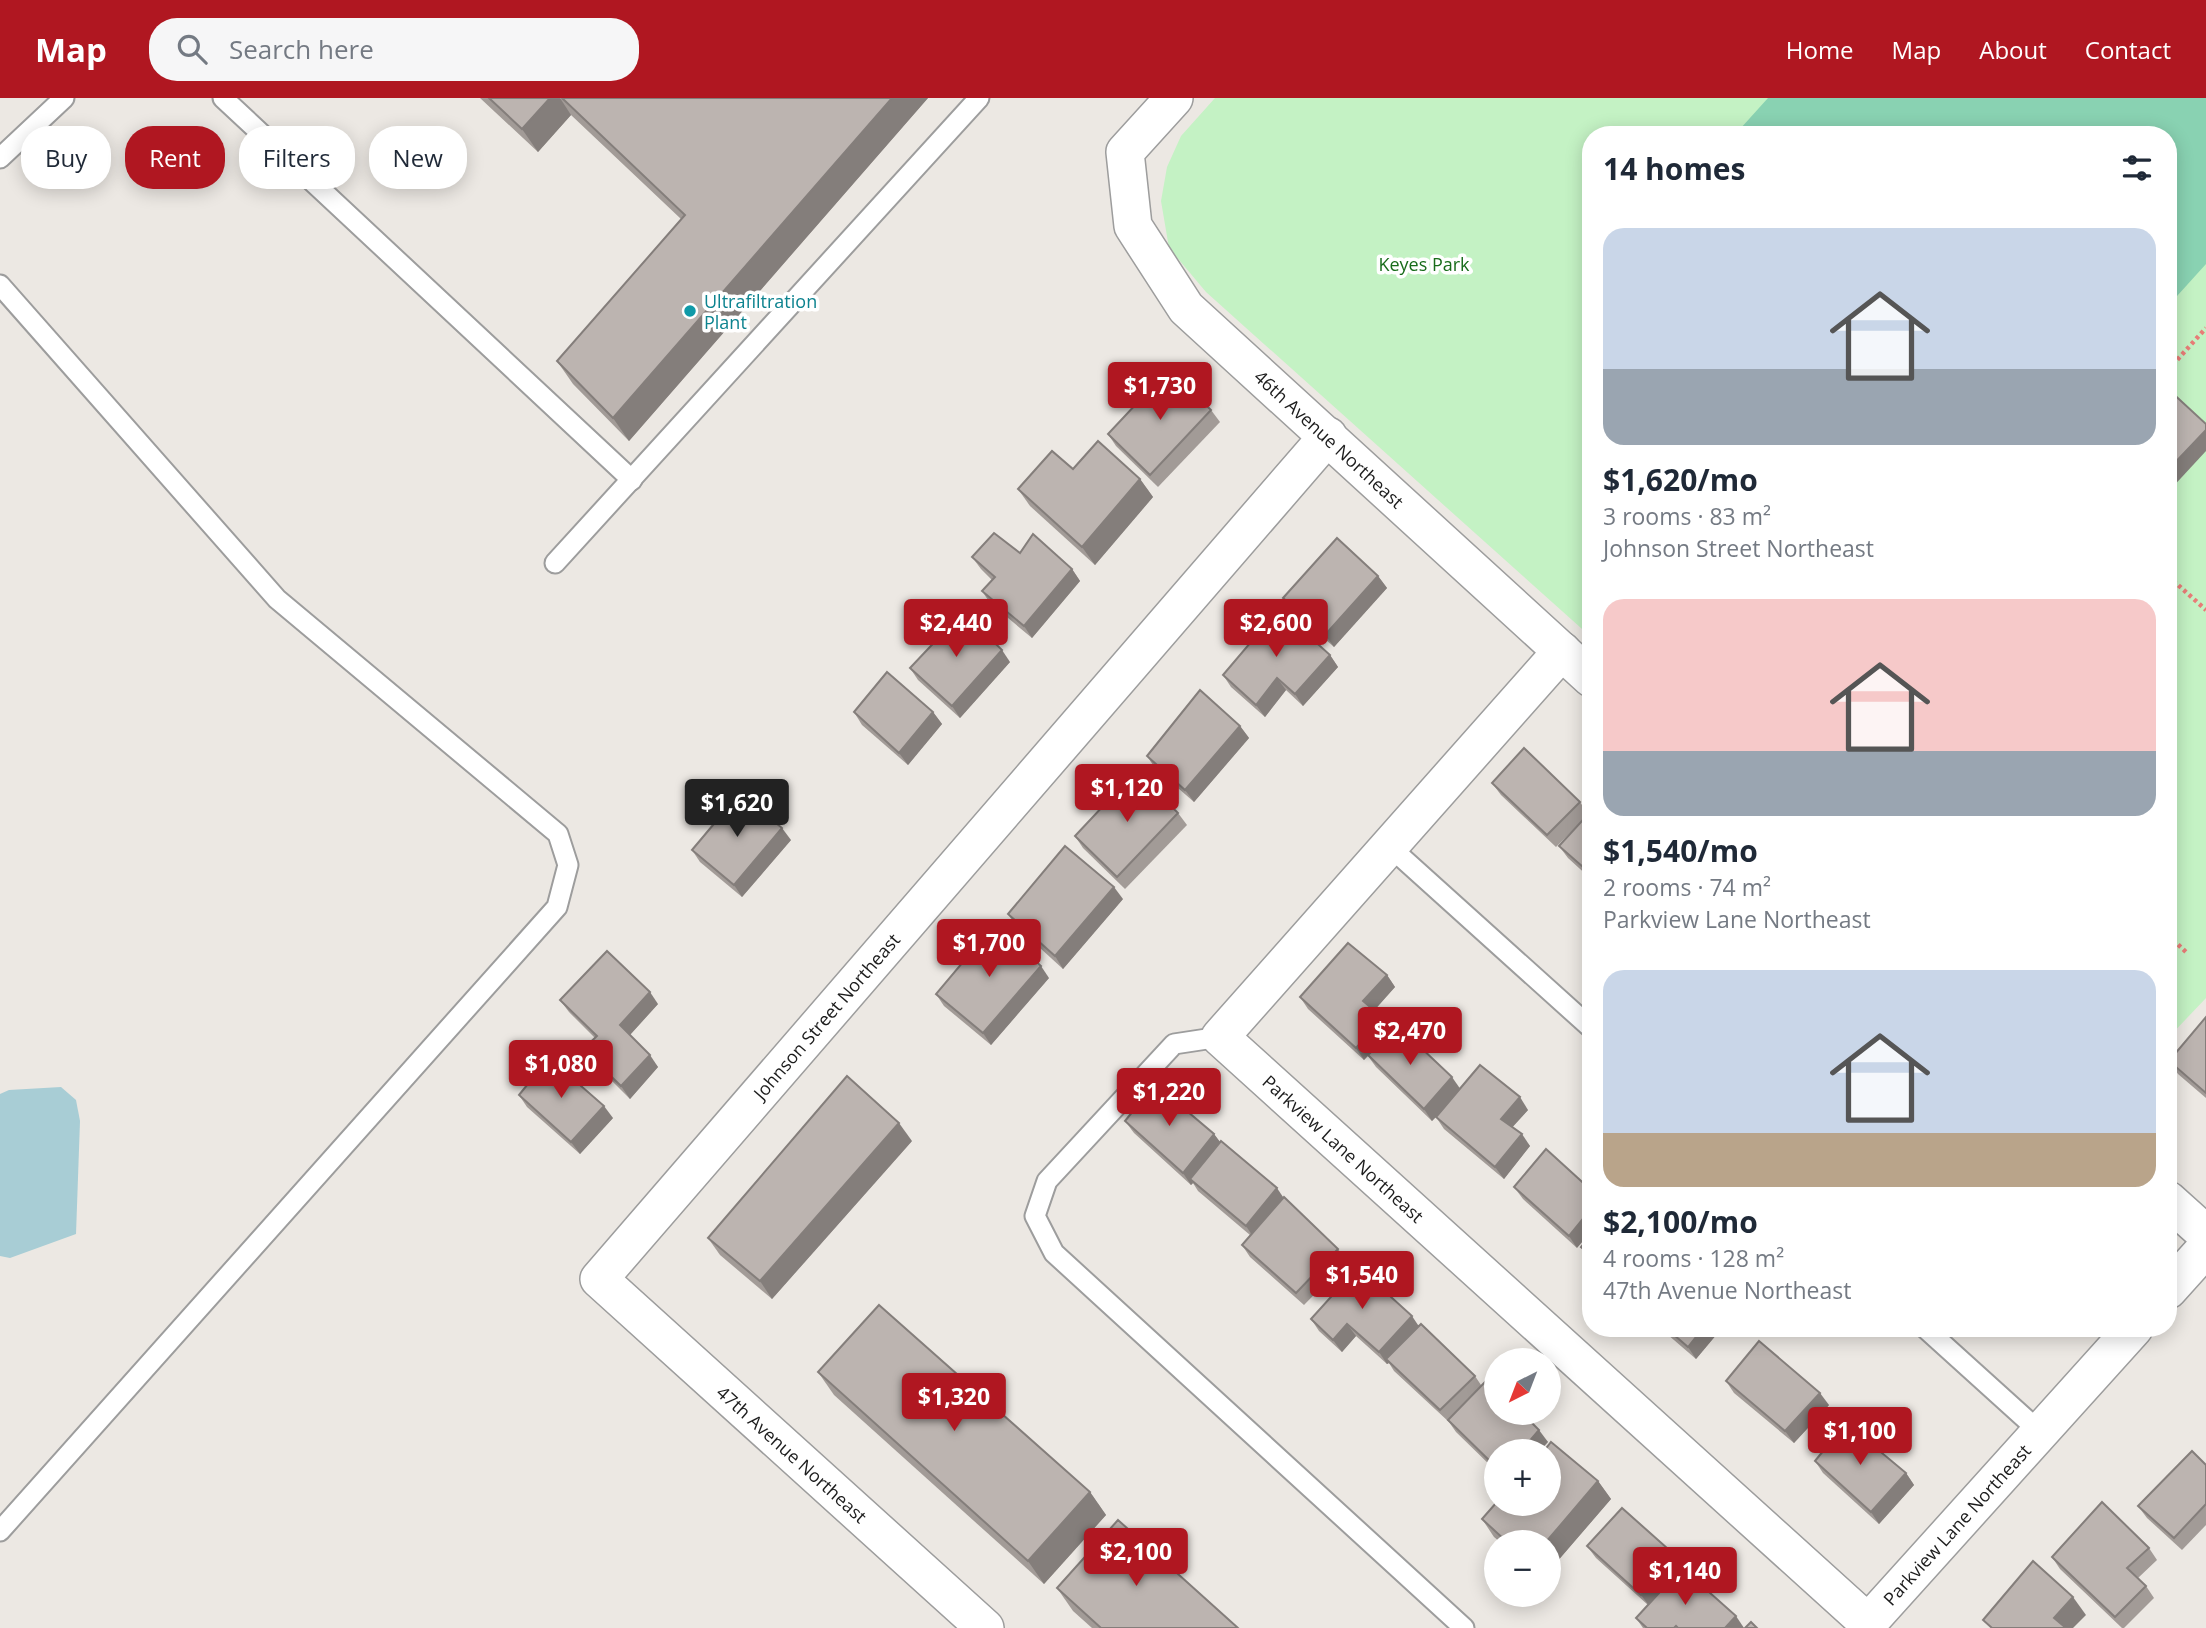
<!DOCTYPE html>
<meta charset="utf-8">
<style>
body{margin:0;font-family:"Open Sans",sans-serif;background:#f6f6f7;color:#1f2937;height:100vh;display:flex;flex-direction:column;font-size:26px;white-space:nowrap}
*{box-sizing:border-box;margin:0}
p{font-size:23px;color:#747a83}
.icon{flex:none;width:38px;height:38px;fill:none;stroke:currentColor;stroke-width:2;stroke-linecap:round;stroke-linejoin:round}
.map{position:relative;flex:1;overflow:hidden}
.drawer{position:absolute;left:1582px;top:28px;width:595px;height:1211px;display:flex;flex-direction:column;background:#fff;border-radius:28px;box-shadow:0 4px 18px #0003}
.drawer>*{flex:none}
.top-card{position:absolute;left:21px;top:28px;width:665px;height:63px;display:flex;gap:14px}
.needle{width:46px;rotate:222deg}
.buttons{position:absolute;left:1484px;top:1250px;display:grid;gap:14px}
.buttons a{display:grid;place-items:center;width:77px;height:77px;border-radius:50%;background:#fff;box-shadow:0 4px 18px #0003;font-size:35px}
.price{position:absolute;translate:-50% -60px;padding:0 16px;border-radius:7px;background:#b01721;color:#fff;font-size:23px;line-height:46px;filter:drop-shadow(0 2px 4px #0008)}
.price::after{content:'';position:absolute;left:50%;top:42px;width:21px;height:16px;margin-left:-10px;background:inherit;clip-path:polygon(0 0,100% 0,50% 100%)}
.price.selected{background:#222;color:#fff}
ul{padding:0;list-style:none}
li{display:grid;align-content:center;gap:14px;height:371px;padding:0 21px}
li span{display:grid;place-items:center;height:217px;border-radius:21px;color:#555}
li>.icon{margin-inline-start:auto}
span .icon{width:126px;height:126px;fill:#fffc;stroke-width:1}
li b{font-size:30px}
h2{display:flex;justify-content:space-between;align-items:center;height:84px;padding:0 21px;font-size:30px}
.tag{padding:0 24px;border-radius:28px;background:#fff;box-shadow:0 4px 18px #0003;font-size:24px;line-height:63px}
.tag.selected{background:#b01721;color:#fff}
header{display:flex;align-items:center;gap:42px;box-sizing:border-box;height:98px;padding:0 35px;background:#b01721;color:#fff}
header strong{font-size:33px}
nav{display:flex;gap:38px;margin-inline-start:auto;font-size:24px}
.search{width:490px;height:63px;background:#f6f6f7;display:flex;align-items:center;gap:18px;box-sizing:border-box;padding:0 24px;border-radius:28px;color:#747a83;font-size:26px}
.map>svg:first-child{display:block}
</style>
<header>
<strong>Map</strong>
<div class="search"><svg class="icon" aria-label="search" viewBox="0 0 24 24"><circle cx="10" cy="10" r="6"/><path d="M15 15l6 6"/></svg>Search here</div>
<nav><a>Home</a><a>Map</a><a>About</a><a>Contact</a></nav>
</header>
<div class="map">
<svg width="2206" height="1530" viewBox="0 0 2206 1530">
<rect width="100%" height="100%" fill="#ece8e3"/>
<polygon fill="#c4f2c4" points="1215,0 2206,0 2206,900 2168,940 2168,37 1591,37 1591,539 1206,194 1169,150 1161,103 1167,69 1181,38"/>
<polygon fill="#89d2b2" points="1768,0 2206,0 2206,166 2168,208 2168,37 1747,37 1740,31"/>
<polygon fill="#a8cdd5" points="61,989 76,1002 80,1023 76,1136 10,1160 0,1158 0,996 9,992"/>
<g fill="none" stroke-linecap="round" stroke-linejoin="round">
<g stroke="#9d9d9d" stroke-width="23">
<g id="service">
<polyline points="223,0 632,382"/>
<polyline points="0,60 64,0"/>
<polyline points="0,187 277,501 558,736 568,767 557,809 0,1433"/>
<polyline points="555,465 979,0"/>
<polyline points="1389,748 1591,930"/>
<polyline points="1220,939 1174,946 1047,1083 1035,1118 1054,1155 1464,1530"/>
<polyline points="1925,1230 2040,1334"/>
</g>
</g>
<g stroke="#9d9d9d" stroke-width="40">
<g id="minor">
<path id="s1" d="M1174,0L1125,54L1133,128L1186,210L1591,580"/>
<path id="s2" d="M1562,553L1220,939L1868,1525L2134,1230"/>
<polyline points="2168,1102 2206,1136"/>
<polyline points="2168,1192 2206,1150"/>
<path id="s3" d="M985,1530L599,1181L1328,338"/>
</g>
</g>
<g stroke="#e87c77" stroke-width="4.5" stroke-dasharray="3.5 3.5" stroke-linecap="butt">
<polyline points="2168,272 2206,230"/>
<polyline points="2168,478 2206,512"/>
<polyline points="2168,837 2186,854"/>
</g>
<use href="#service" stroke="#fff" stroke-width="19"/>
<use href="#minor" stroke="#fff" stroke-width="37"/>
</g>
<g fill="#a29b97">
<polygon points="480,0 928,0 629,343 573,286 557,263 681,121 571,17 538,54"/>
<polygon points="1211,312 1220,324 1158,389 1116,348 1108,336"/>
<polygon points="1073,371 1140,381 1153,399 1095,467 1030,408 1018,391"/>
<polygon points="1020,455 1072,471 1080,483 1032,540 990,505 982,493 992,482 981,471 972,459"/>
<polygon points="1378,478 1387,490 1334,549 1292,512 1283,500"/>
<polygon points="1330,557 1338,569 1303,608 1286,592 1265,619 1231,589 1223,577"/>
<polygon points="1010,564 960,620 918,582 910,570"/>
<polygon points="854,614 933,614 942,626 908,667 862,627"/>
<polygon points="1240,628 1249,640 1194,704 1155,670 1147,658"/>
<polygon points="1492,685 1580,704 1588,716 1591,713 1591,781 1568,760 1559,748 1584,721 1556,749 1501,697"/>
<polygon points="1178,715 1187,727 1125,791 1083,750 1075,738"/>
<polygon points="791,742 742,799 700,764 692,752"/>
<polygon points="1123,801 1063,871 1016,828 1008,816"/>
<polygon points="1387,877 1395,889 1374,912 1383,920 1391,932 1372,953 1460,990 1528,1012 1512,1029 1530,1048 1504,1081 1444,1031 1436,1019 1432,1023 1376,969 1368,958 1364,962 1308,911 1300,899"/>
<polygon points="1049,880 991,947 944,908 936,896"/>
<polygon points="560,902 658,906 630,937 658,969 630,1001 592,963 583,951 595,940 569,914"/>
<polygon points="2206,919 2206,1000 2178,976 2169,963"/>
<polygon points="519,997 613,1020 580,1056 527,1009"/>
<polygon points="1125,1023 1214,1036 1220,1044 1284,1100 1338,1151 1347,1163 1304,1207 1250,1159 1242,1147 1250,1137 1198,1093 1193,1085 1191,1087 1134,1035"/>
<polygon points="912,1043 772,1201 720,1157 708,1140"/>
<polygon points="1546,1051 1577,1150 1523,1101 1514,1089"/>
<polygon points="1591,1137 1591,1163 1581,1149"/>
<polygon points="1311,1221 1419,1227 1475,1278 1481,1287 1548,1344 1496,1353 1496,1373 1456,1334 1449,1324 1394,1273 1389,1265 1387,1266 1356,1238 1342,1254 1319,1233"/>
<polygon points="1660,1230 1722,1230 1696,1261"/>
<polygon points="818,1274 1090,1394 1106,1417 1044,1486 834,1297"/>
<polygon points="1726,1283 1829,1307 1794,1345 1734,1295"/>
<polygon points="1815,1363 1906,1375 1914,1387 1879,1426 1823,1375"/>
<polygon points="2206,1367 2206,1427 2182,1452 2147,1420 2138,1408"/>
<polygon points="1598,1383 1611,1401 1549,1473 1549,1444 1500,1444 1494,1439 1482,1421"/>
<polygon points="1587,1448 1684,1471 1683,1471 1744,1530 1643,1530 1636,1520 1648,1507 1596,1460"/>
<polygon points="2149,1450 2157,1462 2138,1480 2146,1488 2154,1500 2124,1530 2122,1530 2060,1471 2052,1459"/>
<polygon points="1057,1490 1238,1530 1092,1530 1073,1513"/>
</g>
<g fill="#847e7b">
<polygon points="550,0 560,0 571,17 538,54 522,31"/>
<polygon points="892,0 928,0 629,343 613,320"/>
<polygon points="2206,332 2206,353 2169,393 2168,372"/>
<polygon points="1140,381 1153,399 1095,467 1082,449"/>
<polygon points="1072,471 1080,483 1032,540 1024,528"/>
<polygon points="1378,478 1387,490 1334,549 1325,537"/>
<polygon points="1002,552 1010,564 960,620 952,608"/>
<polygon points="1330,557 1338,569 1303,608 1295,596"/>
<polygon points="1277,580 1286,592 1265,619 1256,607"/>
<polygon points="933,614 942,626 908,667 899,655"/>
<polygon points="1240,628 1249,640 1194,704 1185,692"/>
<polygon points="782,730 791,742 742,799 734,787"/>
<polygon points="1114,789 1123,801 1063,871 1055,858"/>
<polygon points="1041,868 1049,880 991,947 983,935"/>
<polygon points="1387,877 1395,889 1372,915 1363,903"/>
<polygon points="650,894 658,906 628,939 620,927"/>
<polygon points="1383,920 1391,932 1364,962 1356,950"/>
<polygon points="650,957 658,969 630,1001 621,988"/>
<polygon points="1452,979 1461,992 1432,1023 1424,1011"/>
<polygon points="1520,999 1528,1012 1509,1033 1501,1021"/>
<polygon points="604,1008 613,1020 580,1056 571,1044"/>
<polygon points="899,1025 912,1043 772,1201 760,1183"/>
<polygon points="1214,1036 1223,1048 1190,1081 1193,1085 1191,1087 1183,1075"/>
<polygon points="1522,1036 1530,1048 1504,1081 1495,1069"/>
<polygon points="1277,1090 1285,1102 1254,1140 1246,1128"/>
<polygon points="1591,1111 1591,1134 1577,1150 1569,1138"/>
<polygon points="1412,1218 1420,1230 1386,1261 1389,1265 1387,1266 1379,1254"/>
<polygon points="1347,1226 1356,1238 1342,1254 1333,1242"/>
<polygon points="1703,1230 1722,1230 1696,1261 1688,1249"/>
<polygon points="1820,1295 1829,1307 1794,1345 1785,1333"/>
<polygon points="1539,1332 1548,1344 1540,1353 1521,1353"/>
<polygon points="1906,1375 1914,1387 1879,1426 1871,1414"/>
<polygon points="1598,1383 1611,1401 1549,1473 1549,1444 1546,1444"/>
<polygon points="1090,1394 1106,1417 1044,1486 1028,1463"/>
<polygon points="1676,1458 1684,1471 1650,1509 1641,1497"/>
<polygon points="2073,1499 2086,1517 2073,1530 2062,1530 2054,1520"/>
<polygon points="1736,1518 1744,1530 1725,1530"/>
</g>
<g fill="#bcb4b0" stroke="#847e7b" stroke-width="2">
<polygon points="489,0 550,0 522,31"/>
<polygon points="562,0 892,0 613,320 557,263 685,117"/>
<polygon points="1169,271 1211,312 1150,377 1108,336"/>
<polygon points="2168,291 2206,326 2206,332 2168,372"/>
<polygon points="1098,343 1140,381 1082,449 1018,391 1052,353 1073,371"/>
<polygon points="994,435 1020,455 1033,436 1072,471 1024,528 982,493 995,479 972,459"/>
<polygon points="1337,440 1378,478 1325,537 1283,500"/>
<polygon points="1279,511 1330,557 1295,596 1277,580 1256,607 1223,577"/>
<polygon points="963,514 1002,552 952,608 910,570"/>
<polygon points="887,574 933,614 899,655 854,614"/>
<polygon points="1200,592 1240,628 1185,692 1147,658"/>
<polygon points="1524,650 1580,704 1547,737 1492,685"/>
<polygon points="1136,673 1178,715 1117,779 1075,738"/>
<polygon points="740,695 782,730 734,787 692,752"/>
<polygon points="1591,713 1591,776 1559,748"/>
<polygon points="1065,748 1114,789 1055,858 1008,816"/>
<polygon points="995,826 1041,868 983,935 936,896"/>
<polygon points="1348,845 1387,877 1363,903 1383,920 1356,950 1300,899"/>
<polygon points="607,853 650,894 620,927 650,957 621,988 583,951 597,938 560,902"/>
<polygon points="2206,919 2206,995 2169,963"/>
<polygon points="1398,928 1452,979 1424,1011 1368,957"/>
<polygon points="549,960 604,1008 571,1044 519,997"/>
<polygon points="1480,967 1520,999 1501,1021 1522,1036 1495,1069 1436,1019"/>
<polygon points="847,978 899,1025 760,1183 708,1140"/>
<polygon points="1155,986 1214,1036 1183,1075 1125,1023"/>
<polygon points="1221,1043 1277,1090 1246,1128 1190,1081"/>
<polygon points="1546,1051 1591,1092 1591,1111 1569,1138 1514,1089"/>
<polygon points="1284,1099 1338,1151 1296,1195 1242,1147"/>
<polygon points="1591,1137 1591,1157 1581,1149"/>
<polygon points="1358,1169 1412,1218 1379,1254 1347,1226 1333,1242 1311,1221"/>
<polygon points="879,1207 1090,1394 1028,1463 818,1274"/>
<polygon points="1421,1226 1475,1278 1440,1312 1386,1261"/>
<polygon points="1666,1230 1703,1230 1688,1249"/>
<polygon points="1759,1243 1820,1295 1785,1333 1726,1283"/>
<polygon points="1487,1282 1496,1291 1496,1314 1521,1314 1539,1332 1521,1353 1496,1353 1496,1369 1448,1322"/>
<polygon points="1846,1325 1906,1375 1871,1414 1815,1363"/>
<polygon points="1551,1344 1598,1383 1546,1444 1507,1444 1482,1421 1496,1405 1549,1405 1549,1353 1544,1353"/>
<polygon points="2192,1353 2206,1367 2206,1406 2174,1440 2138,1408"/>
<polygon points="2102,1404 2149,1450 2127,1470 2146,1488 2115,1519 2052,1459"/>
<polygon points="1622,1410 1676,1458 1641,1497 1587,1448"/>
<polygon points="1118,1422 1238,1530 1101,1530 1057,1490"/>
<polygon points="2033,1463 2073,1499 2054,1520 2066,1530 1992,1530 1983,1522"/>
<polygon points="1682,1470 1736,1518 1725,1530 1678,1530 1676,1528 1674,1530 1647,1530 1636,1520"/>
<polygon points="1751,1524 1757,1530 1745,1530"/>
</g>
<circle fill="#0f9aa8" stroke="#fff" stroke-width="2.5" cx="690" cy="213" r="7"/>
<g text-anchor="middle" dominant-baseline="central" stroke-width="7" stroke-linejoin="round" paint-order="stroke">
<g font-size="18" fill="#186c1a" stroke="#fff">
<text x="1424" y="166">Keyes Park</text>
</g>
<g font-size="18" fill="#0d838f" stroke="#fff" text-anchor="start">
<text x="704" y="203">Ultrafiltration<tspan x="704" dy="21">Plant</tspan></text>
</g>
<g font-size="18" fill="#1c1c1c" stroke="#fff">
<text stroke="none"><textPath href="#s1" startOffset="439">46th Avenue Northeast</textPath></text>
<text stroke="none"><textPath href="#s3" startOffset="868">Johnson Street Northeast</textPath></text>
<text stroke="none"><textPath href="#s2" startOffset="682">Parkview Lane Northeast</textPath></text>
<text transform="translate(792 1356) rotate(42)">47th Avenue Northeast</text>
<text stroke="none"><textPath href="#s2" startOffset="1522">Parkview Lane Northeast</textPath></text>
</g>
</g>
</svg>
<div class="buttons">
<a><svg class="needle" viewBox="-14 -14 28 28"><path d="M0-13l5 13h-10z" fill="#e53935"/><path d="M0 13l5-13h-10z" fill="#747a83"/></svg></a>
<a>+</a>
<a>−</a>
</div>
<b class="price" style="left:1160px;top:324px">$1,730</b>
<b class="price" style="left:956px;top:561px">$2,440</b>
<b class="price" style="left:1276px;top:561px">$2,600</b>
<b class="price" style="left:1127px;top:726px">$1,120</b>
<b class="price selected" style="left:737px;top:741px">$1,620</b>
<b class="price" style="left:989px;top:881px">$1,700</b>
<b class="price" style="left:1410px;top:969px">$2,470</b>
<b class="price" style="left:561px;top:1002px">$1,080</b>
<b class="price" style="left:1169px;top:1030px">$1,220</b>
<b class="price" style="left:1362px;top:1213px">$1,540</b>
<b class="price" style="left:954px;top:1335px">$1,320</b>
<b class="price" style="left:1860px;top:1369px">$1,100</b>
<b class="price" style="left:1136px;top:1490px">$2,100</b>
<b class="price" style="left:1685px;top:1509px">$1,140</b>
<div class="top-card">
<a class="tag">Buy</a>
<a class="tag selected">Rent</a>
<a class="tag">Filters</a>
<a class="tag">New</a>
</div>
<section class="drawer">
<h2>14 homes<svg class="icon" aria-label="filters" viewBox="0 0 24 24"><path d="M4 7h16M4 17h16"/><circle cx="9" cy="7" r="2"/><circle cx="15" cy="17" r="2"/></svg></h2>
<ul>
<li><span style="background:linear-gradient(#c9d6e8 65%,#9aa5b1 0)"><svg class="icon" aria-label="home" viewBox="0 0 24 24"><path d="M3 11l9-7 9 7M6 9v11h12V9"/></svg></span><div><b>$1,620/mo</b><p>3 rooms · 83 m²</p><p>Johnson Street Northeast</p></div></li>
<li><span style="background:linear-gradient(#f6c9c9 70%,#9aa5b1 0)"><svg class="icon" aria-label="home" viewBox="0 0 24 24"><path d="M3 11l9-7 9 7M6 9v11h12V9"/></svg></span><div><b>$1,540/mo</b><p>2 rooms · 74 m²</p><p>Parkview Lane Northeast</p></div></li>
<li><span style="background:linear-gradient(#c9d6e8 75%,#b9a48a 0)"><svg class="icon" aria-label="home" viewBox="0 0 24 24"><path d="M3 11l9-7 9 7M6 9v11h12V9"/></svg></span><div><b>$2,100/mo</b><p>4 rooms · 128 m²</p><p>47th Avenue Northeast</p></div></li>
</ul>
</section>
</div>
